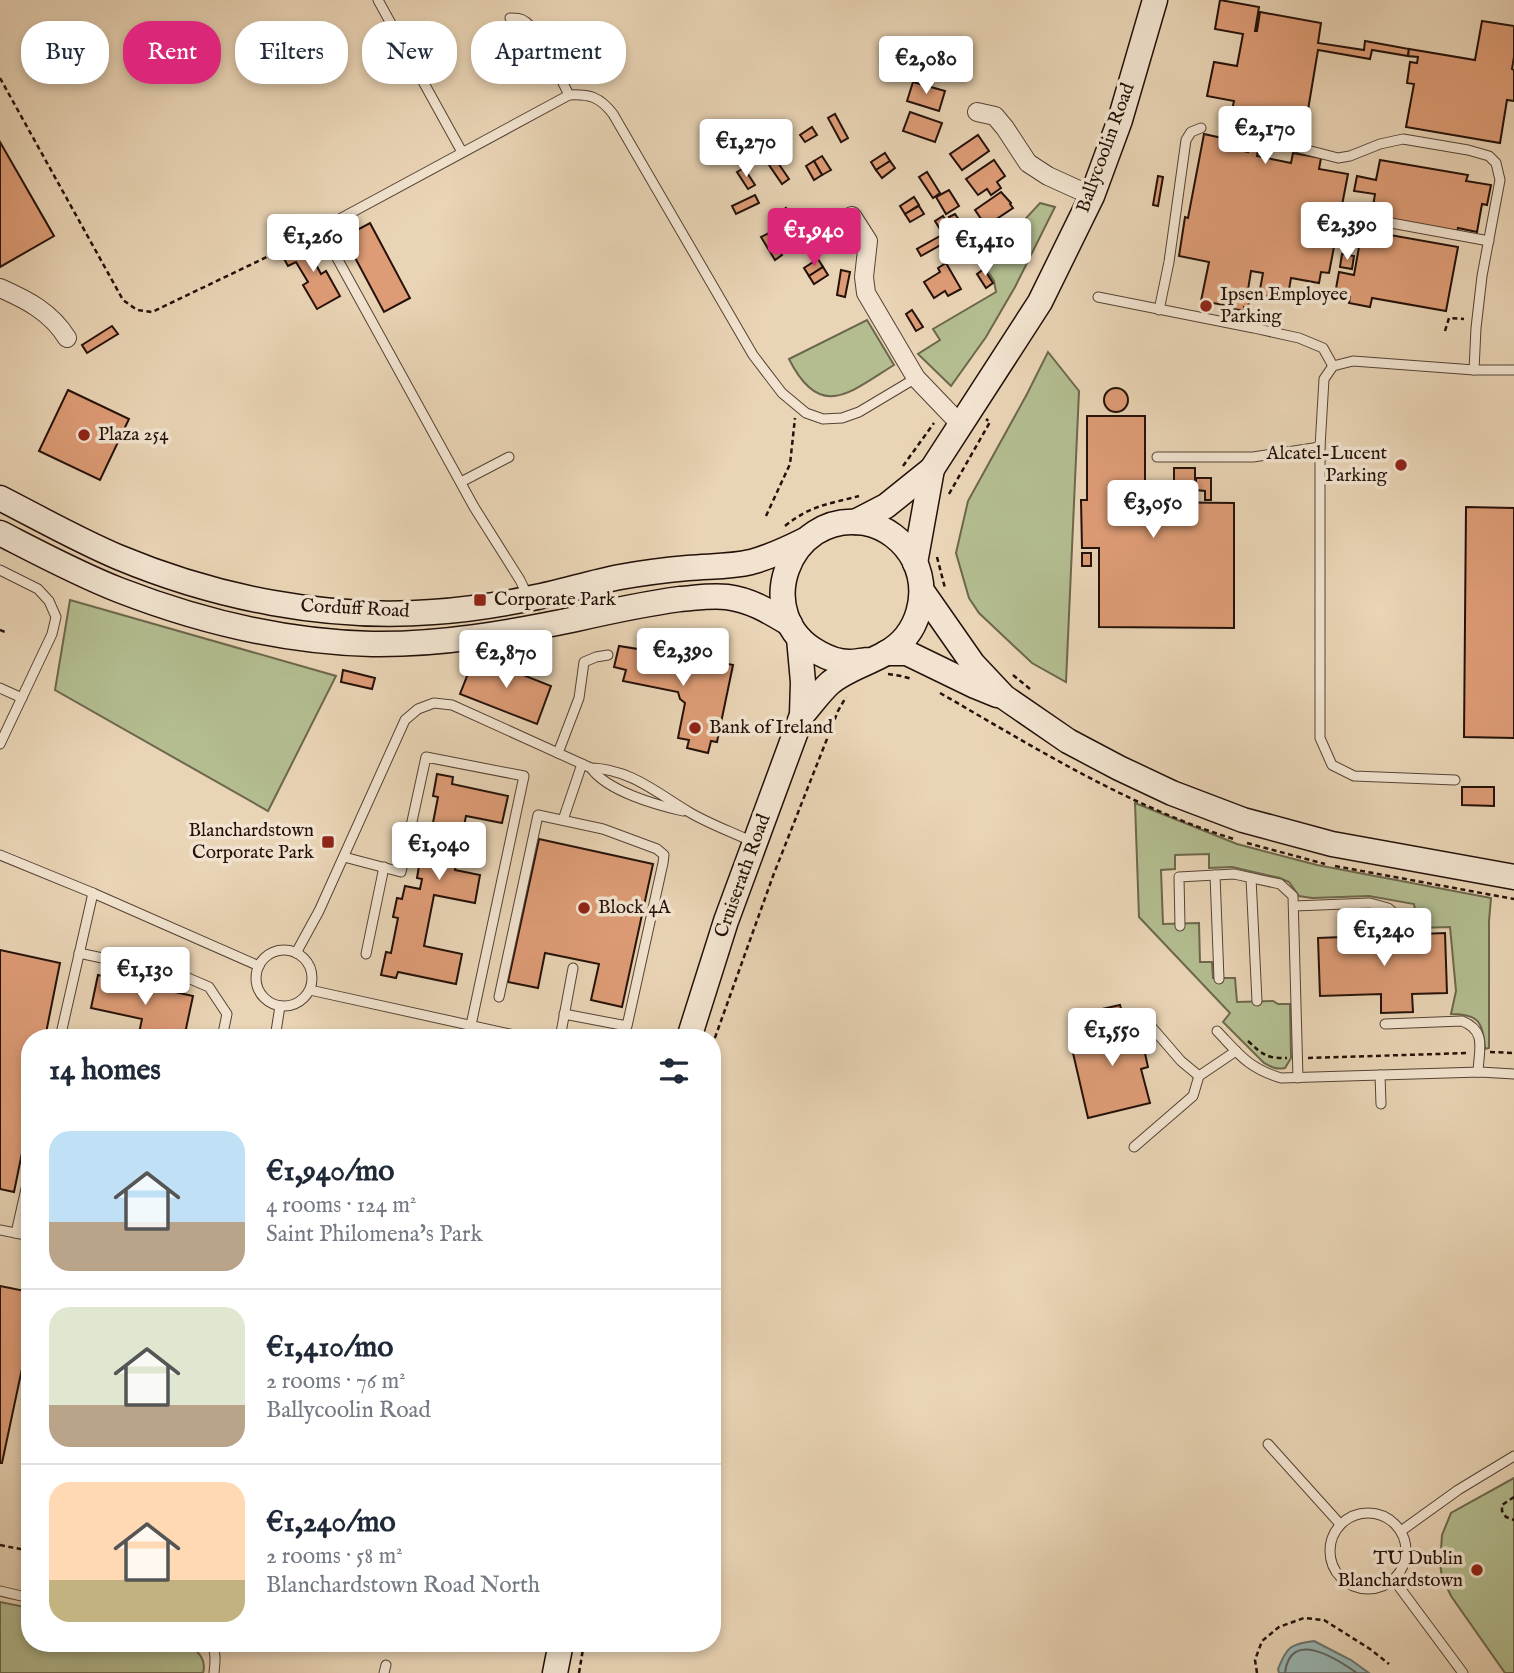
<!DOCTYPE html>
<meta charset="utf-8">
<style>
body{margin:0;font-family:"IM FELL English",serif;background:#f2f2f3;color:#1f2937;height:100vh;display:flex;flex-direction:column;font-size:26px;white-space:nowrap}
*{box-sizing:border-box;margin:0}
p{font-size:23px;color:#747a83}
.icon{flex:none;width:38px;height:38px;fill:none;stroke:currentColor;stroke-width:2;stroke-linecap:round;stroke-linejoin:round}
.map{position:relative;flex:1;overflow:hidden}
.side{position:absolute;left:21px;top:1029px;width:700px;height:623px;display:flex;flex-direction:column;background:#fff;border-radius:28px;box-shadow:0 4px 10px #0003}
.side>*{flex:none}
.top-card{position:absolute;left:21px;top:21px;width:700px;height:63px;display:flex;gap:14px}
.price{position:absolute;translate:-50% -60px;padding:0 16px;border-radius:7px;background:#fff;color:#222;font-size:23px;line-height:46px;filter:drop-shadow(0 2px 4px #0008)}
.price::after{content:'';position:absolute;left:50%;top:42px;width:21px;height:16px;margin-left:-10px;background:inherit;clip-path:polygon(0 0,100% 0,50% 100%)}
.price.active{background:#db2777;color:#fff}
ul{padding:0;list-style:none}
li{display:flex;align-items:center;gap:21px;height:175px;padding:0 28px}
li+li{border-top:2px solid #e0e1e3}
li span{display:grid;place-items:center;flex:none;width:196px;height:140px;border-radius:21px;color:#555}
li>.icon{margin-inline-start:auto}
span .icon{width:84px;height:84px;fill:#fffc;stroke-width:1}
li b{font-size:30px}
h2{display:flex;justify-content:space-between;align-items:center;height:84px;padding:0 28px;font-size:30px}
.pill{padding:0 24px;border-radius:28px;background:#fff;box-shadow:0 4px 10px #0003;font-size:24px;line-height:63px}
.pill.active{background:#db2777;color:#fff}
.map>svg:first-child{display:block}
</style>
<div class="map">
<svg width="1514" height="1673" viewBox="0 0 1514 1673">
<rect width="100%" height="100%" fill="#e9d4b5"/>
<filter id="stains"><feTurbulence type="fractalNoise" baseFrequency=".00286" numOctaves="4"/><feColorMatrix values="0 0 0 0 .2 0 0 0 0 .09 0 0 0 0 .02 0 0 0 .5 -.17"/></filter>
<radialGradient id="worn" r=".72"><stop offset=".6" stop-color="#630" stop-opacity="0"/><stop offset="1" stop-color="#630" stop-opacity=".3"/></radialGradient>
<g fill="#b3bd90" stroke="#6c674c" stroke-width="2">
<polygon points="1040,203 1055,207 1015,287 986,337 951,386 918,354 940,340 933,329 996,292 994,281 975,252 978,243 1017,228"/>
<path d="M867,320L894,365C849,393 820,421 789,359Z"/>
<polygon points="1048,352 1079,391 1066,682 1032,663 979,613 969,598 956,553 968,501 1027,394"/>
<polygon points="70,600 336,676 268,811 55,690"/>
<path d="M1135,803L1237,844L1317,865L1491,898L1489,921V1048L1485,1049C1483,1022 1479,1014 1451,1014L1456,991L1450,927L1418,928L1414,904L1369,896L1312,898L1299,896L1289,882L1280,878L1232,867L1209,868V854L1175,855V869L1161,870L1163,924L1199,923L1200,962H1212L1213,978H1235L1237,1002L1273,1001L1278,1004H1290L1291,1058L1285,1068C1276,1070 1271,1067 1264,1063L1223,1022L1230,1013L1139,917Z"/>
<polygon points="1514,1478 1514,1673 1505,1673 1451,1596 1442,1577 1440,1564 1442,1535 1451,1513"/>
<path d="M0,1602L30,1608V1643H188C198,1652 207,1659 203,1673H0Z"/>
</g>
<path fill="#99b7b5" stroke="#6a7570" stroke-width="2" d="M1314,1641L1351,1660L1369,1673H1279L1278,1669C1287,1646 1291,1644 1314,1641Z"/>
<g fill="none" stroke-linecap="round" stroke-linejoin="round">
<path stroke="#5e645f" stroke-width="2" d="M1285,1673C1290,1628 1337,1659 1357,1673"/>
</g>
<g fill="#de9c76" stroke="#241109" stroke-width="2">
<polygon points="1220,0 1259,7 1255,31 1257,31 1260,12 1321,23 1318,43 1364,50 1365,41 1409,49 1408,56 1372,50 1370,59 1318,50 1306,122 1298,121 1296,134 1262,128 1257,156 1291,163 1293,153 1321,158 1319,169 1348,174 1329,273 1321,272 1319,283 1291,278 1287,301 1259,295 1263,273 1251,271 1247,296 1250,296 1248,308 1244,307 1244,311 1229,308 1230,306 1201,301 1209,262 1179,256 1185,217 1188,218 1204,134 1222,138 1221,140 1240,144 1239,150 1248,152 1251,132 1228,128 1234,101 1207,96 1214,62 1237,66 1243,34 1215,29"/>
<polygon points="1482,21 1514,26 1514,57 1512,69 1514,70 1514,101 1507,100 1500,143 1406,127 1414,84 1407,83 1410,62 1417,63 1418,57 1408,56 1409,49 1475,60"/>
<polygon points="913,82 945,91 939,111 907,101"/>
<polygon points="910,112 942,123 935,142 903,131"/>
<polygon points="835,114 848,138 841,142 828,118"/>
<polygon points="812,127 817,135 805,142 800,135"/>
<polygon points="978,135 989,151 962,170 950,154"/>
<polygon points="0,142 54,236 0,267"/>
<polygon points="885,153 890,161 876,170 871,162"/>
<polygon points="822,156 831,170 822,175 814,161"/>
<polygon points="774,157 789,179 782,184 767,162"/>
<polygon points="994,160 1005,176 997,182 1001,188 991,195 987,189 978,195 966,179"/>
<polygon points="1380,160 1468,175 1466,181 1491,185 1487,205 1482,204 1477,232 1458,228 1457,232 1371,218 1375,194 1354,191 1357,176 1376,180"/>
<polygon points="814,161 822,175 814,180 806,166"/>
<polygon points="890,161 895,168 882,178 876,170"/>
<polygon points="744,168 755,185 748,189 737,172"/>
<polygon points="927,172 940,193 933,198 919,177"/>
<polygon points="1158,176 1163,177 1158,206 1153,205"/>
<polygon points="949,190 959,206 946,214 936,197"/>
<polygon points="1001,192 1011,203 1010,204 1013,208 986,226 975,210"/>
<polygon points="755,195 759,203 736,214 732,206"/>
<polygon points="914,197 919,205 905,214 900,206"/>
<polygon points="919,206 924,214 910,222 905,214"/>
<polygon points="786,208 791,216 777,225 772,217"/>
<polygon points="955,214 967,231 961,235 949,217"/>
<polygon points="791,216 796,224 782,233 777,225"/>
<polygon points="943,216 956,238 948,242 935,221"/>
<polygon points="370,223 410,298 384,312 344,237"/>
<polygon points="1362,230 1458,247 1446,311 1372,298 1370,307 1349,303 1350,297 1335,294 1339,272 1354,275"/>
<polygon points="769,233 782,255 775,260 761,237"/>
<polygon points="940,236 944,243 921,256 917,249"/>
<polygon points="315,239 324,255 314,261 321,274 326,271 340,296 317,309 303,285 308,282 296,262 288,266 283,257"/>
<polygon points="1342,254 1354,256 1352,269 1340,267"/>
<polygon points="818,259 823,267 809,276 804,268"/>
<polygon points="946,263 961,289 948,296 945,291 934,298 924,282 940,272 938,268"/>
<polygon points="823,267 828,275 814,284 809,276"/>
<polygon points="984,269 993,283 986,288 977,274"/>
<polygon points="841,270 850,272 845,297 837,295"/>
<polygon points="912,310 923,327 916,331 906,314"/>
<polygon points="112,326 118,334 87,353 82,345"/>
<circle cx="1116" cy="400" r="12"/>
<polygon points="68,390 129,419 100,480 39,451"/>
<polygon points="1087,416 1145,416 1145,502 1234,503 1234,628 1099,627 1099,548 1082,548 1081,500 1087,500"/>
<rect x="1174" y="468" width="21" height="27"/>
<polygon points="1196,478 1211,478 1211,500 1205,500 1205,491 1196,490"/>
<polygon points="1466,507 1514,508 1514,738 1464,737"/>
<rect x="1082" y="553" width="9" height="13"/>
<polygon points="639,645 733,665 717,742 711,741 708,753 687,748 689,740 678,738 685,703 680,699 678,692 623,681 626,670 614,667 619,646 638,649"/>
<polygon points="475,656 551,686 537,724 460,694"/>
<polygon points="343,670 375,678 372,689 341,682"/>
<polygon points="437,774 453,777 452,784 508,796 502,823 466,816 455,870 480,875 475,903 434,895 424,946 462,954 456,984 398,972 396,978 381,975 386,952 391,953 398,918 393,917 397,898 402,899 405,886 420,889 422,879 417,878 420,860 425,861 427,852 422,851 425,832 431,833 438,797 433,796"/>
<polygon points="1462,787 1494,787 1494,806 1462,805"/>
<polygon points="539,839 653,864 622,1007 591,1000 599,964 545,953 538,988 508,982"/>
<polygon points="1373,913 1373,933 1363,934 1362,914"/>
<polygon points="1445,933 1447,993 1412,994 1413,1012 1381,1013 1381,994 1320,996 1318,938"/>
<polygon points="0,950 60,963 45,1038 30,1038 30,1114 14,1192 0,1189"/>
<polygon points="98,975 193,996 184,1038 138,1038 142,1019 91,1008"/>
<polygon points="1120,1005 1129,1039 1135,1038 1138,1051 1144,1049 1148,1067 1141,1069 1150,1103 1088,1118 1073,1053 1101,1046 1093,1011"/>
<polygon points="0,1286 30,1292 30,1331 2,1463 0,1463"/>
</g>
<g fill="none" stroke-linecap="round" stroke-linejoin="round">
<g stroke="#554234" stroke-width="11">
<g id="lane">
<polyline points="378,0 462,152"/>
<path d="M510,18C516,18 521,18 526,22C542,34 559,76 569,95"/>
<polyline points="1268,140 1338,158 1350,156 1380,144 1403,139 1468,150 1489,156 1496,163 1500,180 1482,276 1476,328 1474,370"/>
<polyline points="1364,218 1489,241"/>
<polyline points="321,229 474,507 520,580 528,597"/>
<path d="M284,249L569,95C590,94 600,97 613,114L753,355L782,393L806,413L823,419L842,418L859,412L916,378"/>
<polyline points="1098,297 1254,328 1299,338 1323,348 1333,366"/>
<polyline points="1159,310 1169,262 1186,140 1191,132 1201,128"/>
<polyline points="1157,457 1253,457 1320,447"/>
<polyline points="461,482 509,457"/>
<polyline points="0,570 38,589 49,601 56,617 52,634 0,744"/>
<polyline points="0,688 22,698"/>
<polyline points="558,753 579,698 584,662 596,657 608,655"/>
<path d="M591,768C607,791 656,805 683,811"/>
<polyline points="1455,780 1354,776 1332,765 1320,738 1320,447 1324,379 1333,366 1353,361 1474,370 1514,370"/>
<polyline points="563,820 582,764"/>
<polyline points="0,855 93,893 259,966"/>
<polyline points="344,857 401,872 426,757 524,776 471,1025"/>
<polyline points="1215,875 1219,979"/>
<polyline points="1251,878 1257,1001"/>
<polyline points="1294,906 1370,903 1388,908 1404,922"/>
<polyline points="1180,926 1179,877 1234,874 1280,884 1293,896 1298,1078"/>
<circle cx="284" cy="978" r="28"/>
<polyline points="79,953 181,975 209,987 227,1014 222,1038"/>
<path d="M296,953L319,911L405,720L418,709L434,703L452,705L591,768C630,769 657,793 689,812C709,824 732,832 753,842"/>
<polyline points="366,954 384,867"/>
<polyline points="310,990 528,1038"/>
<polyline points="499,997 538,815 603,829 657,849 664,855 663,863 627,1026 564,1014"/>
<polyline points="1149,1024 1181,1061 1199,1076"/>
<path d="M1385,1024L1462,1021C1487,1031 1479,1049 1478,1072"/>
<path d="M1217,1031C1240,1055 1248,1068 1281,1078L1480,1072L1514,1074"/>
<polyline points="60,1038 93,893"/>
<polyline points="275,1038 280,1006"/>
<polyline points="560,1038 573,968"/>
<polyline points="1380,1075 1381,1104"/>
<polyline points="1134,1147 1193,1096 1199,1076 1236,1051"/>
<polyline points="0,1230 30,1236"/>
<polyline points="16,1233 30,1171"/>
<polyline points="1268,1444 1340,1524"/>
<circle cx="1368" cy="1551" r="38"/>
<polyline points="1401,1531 1458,1490 1514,1456"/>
<polyline points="1394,1580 1463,1673"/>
<polyline points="0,1591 30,1598"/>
<path d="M210,1643C217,1651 215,1663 214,1673"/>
<polyline points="384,1673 386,1665"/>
</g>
</g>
<g stroke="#554234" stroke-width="20">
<g id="street">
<polyline points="977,112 995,116 1005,128 1028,163 1048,176 1092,196"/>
<polyline points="852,216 868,241 864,277 866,293 916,378 961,425"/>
<path d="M0,288C27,300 51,312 67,338"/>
</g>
</g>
<g stroke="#241109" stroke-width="27">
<g id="secondary">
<path d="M0,498C39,518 78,540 118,557C216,598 327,620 433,612C465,610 497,605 527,599C559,593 589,583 620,577C642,573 666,570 688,568C709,566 730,567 751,562C770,557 787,549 805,540"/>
<polyline points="855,522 886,506 932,469 1040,302 1092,196 1120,120 1155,0"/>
<path d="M0,533C39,553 78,574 119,590C199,621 286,642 372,644C440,645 509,633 576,619C611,611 644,604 680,599C695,598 711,595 727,597C751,600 770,612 790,624"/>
<polyline points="915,563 932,469"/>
<polyline points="922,591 973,664 1004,697 1068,741 1119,768 1172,793 1243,820 1332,844 1514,877"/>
<polyline points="886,653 907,653 975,686 997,695"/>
<path d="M802,715C811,705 820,692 830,683C845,670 869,663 886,653C919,635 930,593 914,560C904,541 886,527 865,523C787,510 750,617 819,653C828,658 839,662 849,662C856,662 863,660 870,660"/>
<polyline points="689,1038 726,921 802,715 803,682 799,638"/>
<polyline points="555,1673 561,1643"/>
</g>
</g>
<g stroke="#241109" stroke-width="2.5" stroke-dasharray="5 3.5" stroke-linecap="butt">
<polyline points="0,78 123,300 137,310 152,312 273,254"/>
<polyline points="1445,331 1449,318 1464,319"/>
<polyline points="903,466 934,423"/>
<polyline points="949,494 990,422 986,419"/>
<polyline points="766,516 790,464 795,418"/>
<path d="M785,526C811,505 829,504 859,496"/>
<polyline points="937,557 945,588"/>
<polyline points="0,630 7,633"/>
<polyline points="888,674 901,676 912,679"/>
<polyline points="1013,675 1030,689"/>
<path d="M940,693C1034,747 1129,807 1234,839"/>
<polyline points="1247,843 1325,864"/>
<polyline points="1335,866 1514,899"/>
<path d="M1248,1041C1262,1054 1267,1059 1287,1058"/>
<polyline points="712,1046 773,876 838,711 846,697"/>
<polyline points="1490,1052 1514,1053"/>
<polyline points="1308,1058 1469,1053"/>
<polyline points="1514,1497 1502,1505 1502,1511 1506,1517 1514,1520"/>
<polyline points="0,1545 30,1551"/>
<polyline points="579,1673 584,1643"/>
<polyline points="1257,1673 1255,1660 1262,1641 1279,1627 1304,1618 1324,1620 1370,1649 1389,1664"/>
</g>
<use href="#lane" stroke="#f1e3cf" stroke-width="9"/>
<use href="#street" stroke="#f1e3cf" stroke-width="18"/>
<use href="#secondary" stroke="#f1e3cf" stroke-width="24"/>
</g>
<g fill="#8f2418" stroke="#f1e3cf" stroke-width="2.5">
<circle cx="1206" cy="306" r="7"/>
<circle cx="84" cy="435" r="7"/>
<circle cx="1401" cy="465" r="7"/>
<rect x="473" y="593" width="14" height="14" rx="3.5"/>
<circle cx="695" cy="728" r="7"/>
<rect x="321" y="835" width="14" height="14" rx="3.5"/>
<circle cx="584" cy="908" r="7"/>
<circle cx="1477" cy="1570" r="7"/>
</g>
<g text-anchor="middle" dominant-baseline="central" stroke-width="7" stroke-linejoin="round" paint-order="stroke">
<g font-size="19" fill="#241109" stroke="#f1e3cf">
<text transform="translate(1106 148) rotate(-70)">Ballycoolin Road</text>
<text transform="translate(355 609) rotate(3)">Corduff Road</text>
<text transform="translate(743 876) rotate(-70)">Cruiserath Road</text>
</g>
<g font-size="19" fill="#241109" stroke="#f1e3cf" text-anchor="start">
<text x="1220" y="295">Ipsen Employee<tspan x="1220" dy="22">Parking</tspan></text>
<text x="98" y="435">Plaza 254</text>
<text x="1387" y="454" text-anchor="end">Alcatel-Lucent<tspan x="1387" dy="22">Parking</tspan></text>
<text x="494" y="600">Corporate Park</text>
<text x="709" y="728">Bank of Ireland</text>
<text x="314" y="831" text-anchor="end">Blanchardstown<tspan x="314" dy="22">Corporate Park</tspan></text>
<text x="598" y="908">Block 4A</text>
<text x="1463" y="1559" text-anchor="end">TU Dublin<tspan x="1463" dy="22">Blanchardstown</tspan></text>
</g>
</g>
<rect width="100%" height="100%" filter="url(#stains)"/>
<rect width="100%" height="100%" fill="url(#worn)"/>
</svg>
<b class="price" style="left:926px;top:96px">€2,080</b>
<b class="price" style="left:1265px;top:166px">€2,170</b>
<b class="price" style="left:746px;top:179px">€1,270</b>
<b class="price" style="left:1347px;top:262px">€2,390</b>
<b class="price active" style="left:814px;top:268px">€1,940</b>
<b class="price" style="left:313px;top:274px">€1,260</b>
<b class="price" style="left:985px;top:278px">€1,410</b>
<b class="price" style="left:1153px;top:540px">€3,050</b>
<b class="price" style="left:683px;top:688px">€2,390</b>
<b class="price" style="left:506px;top:690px">€2,870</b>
<b class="price" style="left:439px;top:882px">€1,040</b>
<b class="price" style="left:1384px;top:968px">€1,240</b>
<b class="price" style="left:145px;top:1007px">€1,130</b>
<b class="price" style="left:1112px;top:1068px">€1,550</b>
<div class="top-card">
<a class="pill">Buy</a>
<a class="pill active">Rent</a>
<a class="pill">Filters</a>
<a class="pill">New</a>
<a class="pill">Apartment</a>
</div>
<section class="side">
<h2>14 homes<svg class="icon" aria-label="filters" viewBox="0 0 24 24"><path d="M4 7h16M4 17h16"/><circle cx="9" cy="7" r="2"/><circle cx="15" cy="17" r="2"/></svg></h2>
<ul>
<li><span style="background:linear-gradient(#bfe0f5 65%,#b9a48a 0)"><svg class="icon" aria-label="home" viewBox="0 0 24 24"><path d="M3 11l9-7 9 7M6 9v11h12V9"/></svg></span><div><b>€1,940/mo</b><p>4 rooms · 124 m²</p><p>Saint Philomena's Park</p></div></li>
<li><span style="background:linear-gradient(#dfe7d0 70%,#b9a48a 0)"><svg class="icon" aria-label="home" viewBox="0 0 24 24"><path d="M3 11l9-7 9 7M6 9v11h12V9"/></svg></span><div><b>€1,410/mo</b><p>2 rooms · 76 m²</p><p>Ballycoolin Road</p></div></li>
<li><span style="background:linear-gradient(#ffd9b3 70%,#c2b280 0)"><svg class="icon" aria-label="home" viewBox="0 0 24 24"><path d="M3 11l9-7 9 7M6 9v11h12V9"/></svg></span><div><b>€1,240/mo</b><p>2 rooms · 58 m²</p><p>Blanchardstown Road North</p></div></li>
</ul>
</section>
</div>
